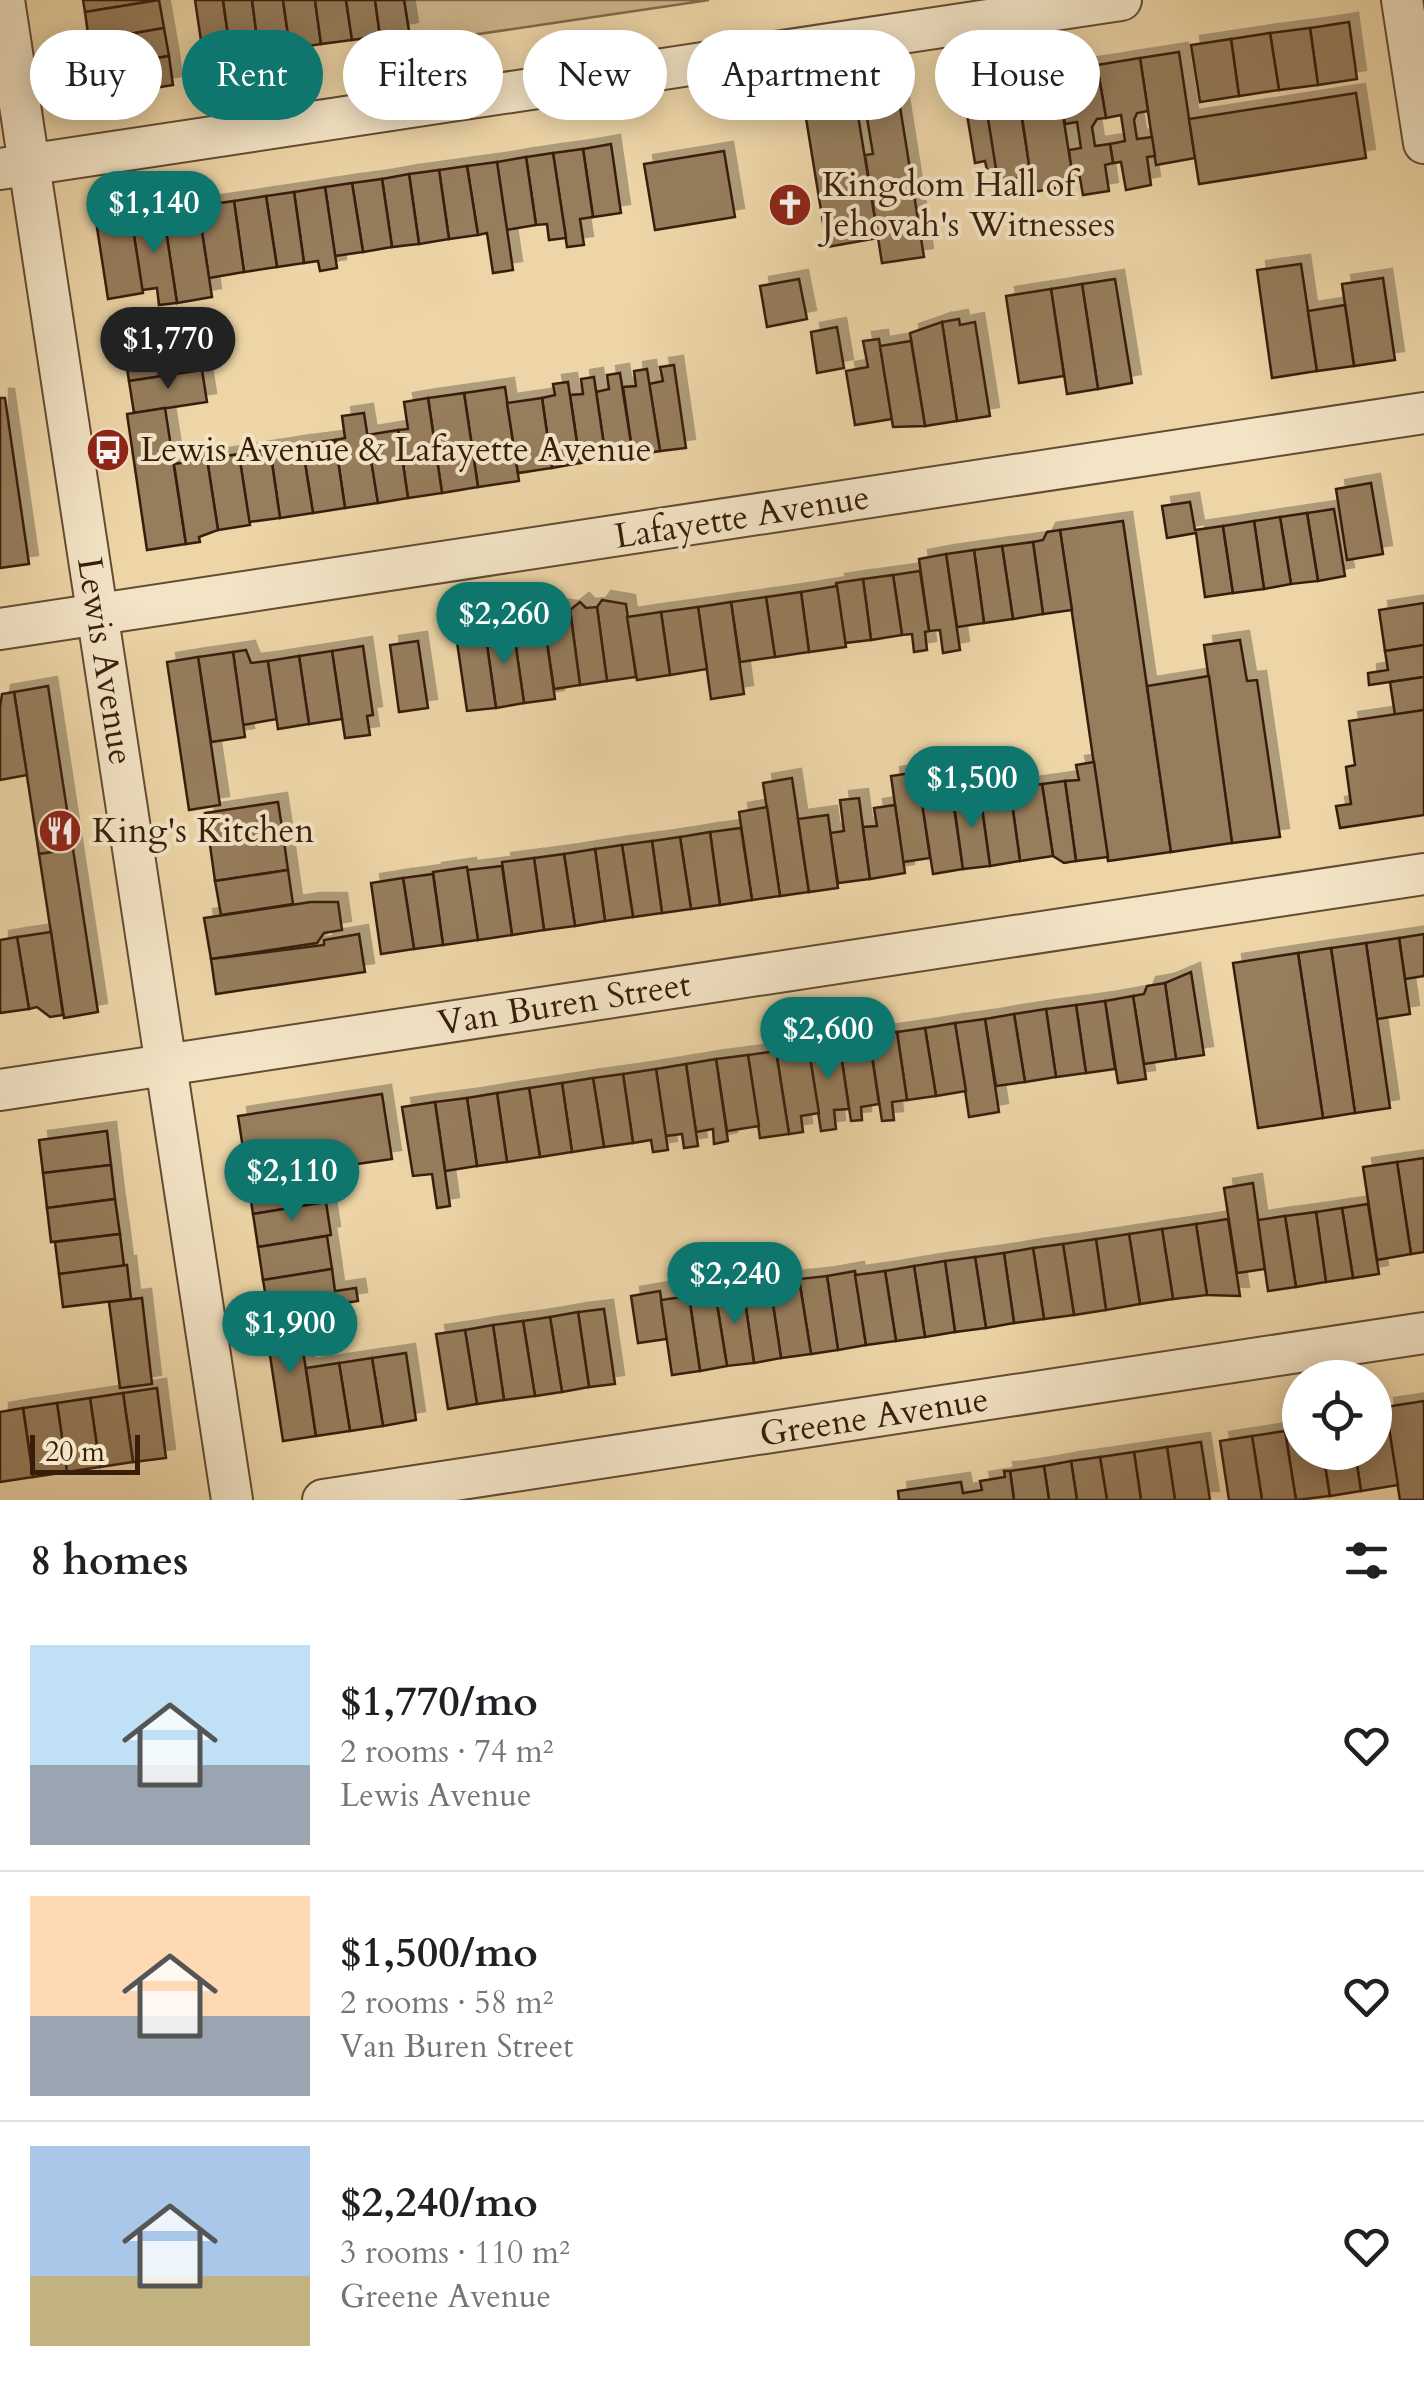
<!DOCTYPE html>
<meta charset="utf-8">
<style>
body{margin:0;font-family:Cardo,serif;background:#f2f2f2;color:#202124;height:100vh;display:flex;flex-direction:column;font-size:38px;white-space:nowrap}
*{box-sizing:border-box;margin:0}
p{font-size:32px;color:#757577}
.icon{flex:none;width:55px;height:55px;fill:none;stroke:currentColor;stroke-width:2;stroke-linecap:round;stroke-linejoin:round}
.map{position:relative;height:1500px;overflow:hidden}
.drawer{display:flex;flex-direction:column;background:#fff;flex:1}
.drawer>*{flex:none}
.top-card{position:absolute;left:30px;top:30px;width:1365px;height:90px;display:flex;gap:20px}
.controls{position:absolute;left:1282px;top:1360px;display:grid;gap:20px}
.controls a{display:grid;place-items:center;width:110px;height:110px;border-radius:50%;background:#fff;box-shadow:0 5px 25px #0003;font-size:50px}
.scale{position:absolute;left:30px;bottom:25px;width:110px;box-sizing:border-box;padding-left:10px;border:5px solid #371e0b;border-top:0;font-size:28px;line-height:35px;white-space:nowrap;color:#371e0b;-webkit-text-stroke:8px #f3e4c6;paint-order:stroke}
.price{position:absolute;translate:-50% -85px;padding:0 22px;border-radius:35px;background:#0f766e;color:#fff;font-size:32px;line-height:65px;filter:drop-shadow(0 2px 5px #0008)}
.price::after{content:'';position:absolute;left:50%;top:60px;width:30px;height:22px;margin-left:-15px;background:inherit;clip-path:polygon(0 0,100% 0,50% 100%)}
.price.selected{background:#222;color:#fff}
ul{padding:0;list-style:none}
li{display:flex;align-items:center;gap:30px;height:250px;padding:0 30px}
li+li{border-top:2px solid #e0e0e0}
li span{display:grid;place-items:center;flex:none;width:280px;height:200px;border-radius:0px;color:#555}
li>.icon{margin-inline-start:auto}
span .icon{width:120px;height:120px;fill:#fffc;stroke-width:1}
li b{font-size:42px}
h2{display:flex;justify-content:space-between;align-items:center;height:120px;padding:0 30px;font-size:42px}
.pill{padding:0 35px;border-radius:45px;background:#fff;box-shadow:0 5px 25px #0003;font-size:35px;line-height:90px}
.pill.selected{background:#0f766e;color:#fff}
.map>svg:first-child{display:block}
</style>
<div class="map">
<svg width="1424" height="1500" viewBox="0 0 1424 1500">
<defs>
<filter id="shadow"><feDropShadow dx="9" dy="-9" stdDeviation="0" flood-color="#0004"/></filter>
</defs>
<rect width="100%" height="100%" fill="#edd5a7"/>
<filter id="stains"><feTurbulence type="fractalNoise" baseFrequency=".002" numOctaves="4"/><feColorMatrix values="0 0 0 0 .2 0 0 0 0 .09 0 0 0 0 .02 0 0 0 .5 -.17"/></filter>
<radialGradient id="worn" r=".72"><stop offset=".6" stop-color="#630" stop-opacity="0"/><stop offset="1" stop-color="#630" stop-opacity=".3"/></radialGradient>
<polygon fill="#ceb68c" stroke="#826a4c" stroke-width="2.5" points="404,0 709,0 411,44"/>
<g fill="#967d5c" stroke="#371e0b" stroke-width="2.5" filter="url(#shadow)">
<polygon points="83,0 159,0 85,12"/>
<polygon points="159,0 164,28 89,41 85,12"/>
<polygon points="195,0 223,0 231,57 204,61"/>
<polygon points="223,0 252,0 259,53 231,57"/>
<polygon points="252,0 283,0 290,49 259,53"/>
<polygon points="283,0 315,0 321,44 290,49"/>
<polygon points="315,0 346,0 352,40 321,44"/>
<polygon points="346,0 375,0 380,36 352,40"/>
<polygon points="375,0 404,0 409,31 380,36"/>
<polygon points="1349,22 1357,79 1318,85 1310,28"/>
<polygon points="164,28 169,56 94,68 89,41"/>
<polygon points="1310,28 1318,85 1279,90 1270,33"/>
<polygon points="1270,33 1279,90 1239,96 1231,39"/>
<polygon points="1231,39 1239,96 1200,102 1191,45"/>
<polygon points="1179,52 1195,158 1156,165 1140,58"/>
<polygon points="169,56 173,85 99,97 94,68"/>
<polygon points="1140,58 1148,111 1137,113 1134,120 1137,139 1152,137 1155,156 1147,157 1151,185 1126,190 1121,162 1113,163 1110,144 1125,141 1121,115 1106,118 1097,65"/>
<polygon points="1097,65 1106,118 1097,119 1092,127 1095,146 1110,144 1113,163 1105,165 1109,191 1083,195 1078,167 1071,168 1069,150 1081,148 1077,122 1065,124 1056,71"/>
<polygon points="1016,82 1031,176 997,181 983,87"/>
<polygon points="983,87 996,169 987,170 985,161 975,163 963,90"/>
<polygon points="1059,90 1074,185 1033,192 1019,96"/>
<polygon points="1356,93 1366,158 1199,184 1189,119"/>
<polygon points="898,94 924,257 882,263 865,155 873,154 864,100"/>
<polygon points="856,103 878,238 827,247 805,112"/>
<polygon points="611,144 621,213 593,217 583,149"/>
<polygon points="583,149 593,217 580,219 584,245 567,247 553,153"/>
<polygon points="724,151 735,217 655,230 644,164"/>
<polygon points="553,153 566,238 549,240 547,224 536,225 526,157"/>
<polygon points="526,157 536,225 506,230 497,162"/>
<polygon points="497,162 513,270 493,273 487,233 478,235 467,166"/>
<polygon points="467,166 478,235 449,239 439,170"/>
<polygon points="439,170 449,239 419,244 409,174"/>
<polygon points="409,174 419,244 392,247 382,179"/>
<polygon points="382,179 392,247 363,252 352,183"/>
<polygon points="352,183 363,252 335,256 325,187"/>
<polygon points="325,187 337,268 320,271 318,261 304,263 294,192"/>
<polygon points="294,192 304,263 277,267 266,196"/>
<polygon points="266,196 277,267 244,272 234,201"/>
<polygon points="234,201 244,272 209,278 198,206"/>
<polygon points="198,206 212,297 177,303 163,211"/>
<polygon points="163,211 177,303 159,305 157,288 142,290 131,216"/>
<polygon points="131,216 143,293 108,299 96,221"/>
<polygon points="1301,264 1317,371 1272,378 1257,270"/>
<polygon points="1383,278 1395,360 1354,366 1342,284"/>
<polygon points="799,279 807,319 767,327 760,286"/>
<polygon points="1115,279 1132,383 1098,389 1082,284"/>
<polygon points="1082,284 1098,389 1067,394 1051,289"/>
<polygon points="1051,289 1064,376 1019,383 1006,296"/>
<polygon points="1345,305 1354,366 1317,371 1308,311"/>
<polygon points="959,319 960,325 975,322 990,416 957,421 942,322"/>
<polygon points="942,322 957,421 925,426 910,333"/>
<polygon points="837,327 844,368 817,373 811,332"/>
<polygon points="197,338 202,370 129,381 124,349"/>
<polygon points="879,339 892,419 855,425 846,371 868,367 863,341"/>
<polygon points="911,341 925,426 893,427 880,346"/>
<polygon points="674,365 686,448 660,451 649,384 663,381 660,367"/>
<polygon points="647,369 660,451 633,456 623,387 636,386 634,371"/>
<polygon points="202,370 207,402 134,413 129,381"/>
<polygon points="620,373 633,456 606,459 596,392 609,389 607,375"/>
<polygon points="594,377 606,459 580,463 570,395 583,394 581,379"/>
<polygon points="568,382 580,463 552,468 542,398 555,395 553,384"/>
<polygon points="505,387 519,481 478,487 464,393"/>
<polygon points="464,393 478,487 442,493 428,398"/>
<polygon points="0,398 5,398 29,564 0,568"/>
<polygon points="428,398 442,493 408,498 398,430 408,429 404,402"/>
<polygon points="542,398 552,468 518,473 507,403"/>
<polygon points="165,408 186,544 147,550 127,414"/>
<polygon points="364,413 378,503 345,508 335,440 345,438 342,416"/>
<polygon points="398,430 408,498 378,503 367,435"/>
<polygon points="335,440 345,508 313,513 302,444"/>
<polygon points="302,444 313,513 280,518 270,449"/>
<polygon points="270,449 280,518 249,522 239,454"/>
<polygon points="239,454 250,525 218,530 207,459"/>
<polygon points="207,459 218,530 199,537 200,542 186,544 174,464"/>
<polygon points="1371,483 1383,554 1347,560 1336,489"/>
<polygon points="1190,502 1195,530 1223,526 1233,593 1205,597 1196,533 1167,538 1162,506"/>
<polygon points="1334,509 1345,576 1318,581 1307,513"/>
<polygon points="1307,513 1318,581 1291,584 1280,517"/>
<polygon points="1280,517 1291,584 1264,589 1254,521"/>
<polygon points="1123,521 1171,852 1108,861 1060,530"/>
<polygon points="1254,521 1264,589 1233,593 1223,526"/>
<polygon points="1060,530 1072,610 1043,614 1033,542 1043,540 1047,532"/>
<polygon points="1033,542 1043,614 1013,619 1002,546"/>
<polygon points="1002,546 1013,619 984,623 974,550"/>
<polygon points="974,550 984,623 957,627 946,554"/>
<polygon points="946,554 960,650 943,653 940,630 929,631 919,559"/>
<polygon points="920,571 929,631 925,632 927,650 914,652 912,634 902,635 893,575"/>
<polygon points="893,575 902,635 871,640 863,579"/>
<polygon points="863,579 871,640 845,643 836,583"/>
<polygon points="837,586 846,647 809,652 801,592"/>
<polygon points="801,592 809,652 775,657 766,597"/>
<polygon points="766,597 775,657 740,662 731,602"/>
<polygon points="602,600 626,604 636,677 607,681 597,607"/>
<polygon points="580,602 586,608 597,607 607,681 580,685 570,610"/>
<polygon points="731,602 744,694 711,699 698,607"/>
<polygon points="1424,603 1424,645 1385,651 1379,610"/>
<polygon points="698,607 707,669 670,675 661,612"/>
<polygon points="555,608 570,610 580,685 554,689 543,615"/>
<polygon points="661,612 670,675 637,680 627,617"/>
<polygon points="543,615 555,699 524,703 513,627 523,626 529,617"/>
<polygon points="513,627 524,703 496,708 485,631"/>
<polygon points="485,631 496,708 467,711 456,635"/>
<polygon points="1240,640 1247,681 1257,680 1280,837 1232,843 1204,645"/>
<polygon points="418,641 428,708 399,712 390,645"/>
<polygon points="1424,645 1424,677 1369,685 1368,673 1388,670 1385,651"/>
<polygon points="363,646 373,715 367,716 370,735 345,738 332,651"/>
<polygon points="246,650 251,663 268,661 277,719 243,725 233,652"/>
<polygon points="332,651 342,719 309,724 299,656"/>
<polygon points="233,652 245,737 211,742 198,657"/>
<polygon points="299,656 309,724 278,729 268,661"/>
<polygon points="198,657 220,805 189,810 167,662"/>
<polygon points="1209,676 1232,843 1171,852 1147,686"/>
<polygon points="1424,677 1424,710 1395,715 1390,682"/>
<polygon points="48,686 73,849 39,854 14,692"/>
<polygon points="14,692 27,775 0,780 0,707 2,694"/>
<polygon points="1424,710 1424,815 1340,828 1336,806 1351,804 1346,767 1355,765 1349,721"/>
<polygon points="1094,762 1108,857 1076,861 1065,781 1079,780 1076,765"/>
<polygon points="918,772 930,858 903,862 891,776"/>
<polygon points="792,778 809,892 780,896 763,783"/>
<polygon points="950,780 963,869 933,874 919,784"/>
<polygon points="1065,781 1076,861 1064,863 1053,856 1042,784"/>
<polygon points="1042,784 1053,856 1020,861 1010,789"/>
<polygon points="1010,789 1020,861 990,866 980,794"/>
<polygon points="980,794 990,866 963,869 953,797"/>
<polygon points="859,798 870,879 838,883 830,833 844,831 840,800"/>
<polygon points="278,802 283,834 210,845 205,813"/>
<polygon points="895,805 905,873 870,879 863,827 877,826 874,808"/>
<polygon points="767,807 780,896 752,900 739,812"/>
<polygon points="828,815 838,888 809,892 798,819"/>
<polygon points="741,828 752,900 720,905 710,832"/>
<polygon points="710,832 720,905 691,909 680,837"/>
<polygon points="283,834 288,870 215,881 210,845"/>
<polygon points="680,837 691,909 662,913 652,841"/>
<polygon points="652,841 662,913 633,917 622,845"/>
<polygon points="622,845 633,917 605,921 595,849"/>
<polygon points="73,849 98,1012 64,1018 39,854"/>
<polygon points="595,849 605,921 575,926 564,854"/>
<polygon points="564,854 575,926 544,930 534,858"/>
<polygon points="534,858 544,930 512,935 502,862"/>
<polygon points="502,866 512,935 478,940 467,870"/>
<polygon points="467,867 478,940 443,945 433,872"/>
<polygon points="288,870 293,904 221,915 215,881"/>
<polygon points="433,874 443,945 414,949 403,878"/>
<polygon points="403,878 414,949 381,954 371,883"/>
<polygon points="311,902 338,902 342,930 324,933 317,943 211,959 204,918"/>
<polygon points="51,932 63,1015 50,1017 37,1007 29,1009 17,937"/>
<polygon points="359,934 365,972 216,994 211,959 324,945 324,940"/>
<polygon points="1424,934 1424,976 1405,979 1399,938"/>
<polygon points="17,937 29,1009 0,1013 0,940"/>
<polygon points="1399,938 1410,1014 1377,1019 1366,943"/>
<polygon points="1366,943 1390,1108 1355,1113 1331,948"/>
<polygon points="1331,948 1355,1113 1323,1118 1298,953"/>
<polygon points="1298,953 1323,1118 1258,1128 1233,963"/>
<polygon points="1191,972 1204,1055 1176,1059 1165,983"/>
<polygon points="1165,983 1176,1059 1144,1064 1133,996 1144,994 1147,986"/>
<polygon points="1133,996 1146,1079 1118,1083 1105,1001"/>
<polygon points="1105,1001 1115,1069 1086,1073 1076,1005"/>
<polygon points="1076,1005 1086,1073 1056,1077 1046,1009"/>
<polygon points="1046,1009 1056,1077 1025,1082 1014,1014"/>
<polygon points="1014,1014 1025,1082 996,1086 985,1019"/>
<polygon points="985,1019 999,1112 969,1117 955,1023"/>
<polygon points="955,1023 966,1091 936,1096 925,1028"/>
<polygon points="925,1028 936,1096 907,1100 897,1032"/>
<polygon points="897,1032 907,1100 892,1102 894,1120 882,1121 869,1036"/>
<polygon points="869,1036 879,1104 861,1107 862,1120 851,1121 839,1041"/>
<polygon points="839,1041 849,1109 834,1110 836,1129 821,1131 808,1045"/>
<polygon points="808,1045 819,1113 801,1116 803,1132 789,1134 776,1051"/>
<polygon points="776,1051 789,1134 760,1138 748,1055"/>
<polygon points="748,1055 759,1126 727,1131 716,1059"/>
<polygon points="716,1059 728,1141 714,1144 713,1129 696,1132 686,1064"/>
<polygon points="686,1064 698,1146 684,1148 682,1134 665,1136 656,1069"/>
<polygon points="656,1069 668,1150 653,1152 651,1140 633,1143 623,1074"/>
<polygon points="623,1074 633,1143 604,1147 593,1078"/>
<polygon points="593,1078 604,1147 572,1152 562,1083"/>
<polygon points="562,1083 572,1152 540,1157 529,1088"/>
<polygon points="529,1088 540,1157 507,1162 497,1093"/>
<polygon points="497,1093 507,1162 477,1166 467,1098"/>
<polygon points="382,1094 392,1159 343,1166 341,1151 335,1147 295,1153 292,1174 248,1181 238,1116"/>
<polygon points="467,1098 477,1166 445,1171 435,1102"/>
<polygon points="435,1102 450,1206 437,1208 432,1174 413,1176 402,1107"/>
<polygon points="107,1131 111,1165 43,1173 39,1140"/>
<polygon points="1424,1158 1424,1252 1411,1254 1397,1162"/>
<polygon points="1397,1162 1411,1254 1377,1260 1363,1167"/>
<polygon points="111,1165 115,1199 47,1208 43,1173"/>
<polygon points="321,1170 326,1202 253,1214 248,1181"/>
<polygon points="1253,1183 1265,1269 1237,1273 1224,1188"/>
<polygon points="115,1199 120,1234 51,1242 47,1208"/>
<polygon points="326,1202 331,1235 258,1247 253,1214"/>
<polygon points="1368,1204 1379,1274 1353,1278 1342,1208"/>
<polygon points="1342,1208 1353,1278 1326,1282 1316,1212"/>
<polygon points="1316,1212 1326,1282 1296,1287 1285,1216"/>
<polygon points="1285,1216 1296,1287 1268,1291 1258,1220"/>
<polygon points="1228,1219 1240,1296 1207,1295 1196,1224"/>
<polygon points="1196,1224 1207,1295 1173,1299 1162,1229"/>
<polygon points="1162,1229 1173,1299 1140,1304 1129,1234"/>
<polygon points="120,1234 124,1266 59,1274 55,1242"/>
<polygon points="1129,1234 1140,1304 1106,1310 1096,1239"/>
<polygon points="327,1236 332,1269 263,1280 258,1247"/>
<polygon points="1096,1239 1106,1310 1074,1315 1063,1244"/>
<polygon points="1063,1244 1074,1315 1044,1319 1033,1248"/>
<polygon points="1033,1248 1044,1319 1014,1323 1004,1253"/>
<polygon points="1004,1253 1014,1323 986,1328 975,1257"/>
<polygon points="975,1257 986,1328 955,1332 945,1261"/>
<polygon points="945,1261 955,1332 925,1337 914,1266"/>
<polygon points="127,1265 131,1299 63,1307 59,1274"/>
<polygon points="914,1266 925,1337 896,1341 885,1271"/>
<polygon points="332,1269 335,1291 356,1288 358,1301 269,1315 263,1280"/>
<polygon points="855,1271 866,1345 838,1350 827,1276"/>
<polygon points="885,1271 896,1341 866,1345 855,1275"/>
<polygon points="827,1276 838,1350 811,1354 799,1279"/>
<polygon points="799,1279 811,1354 781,1358 770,1284"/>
<polygon points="770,1284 781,1358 754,1363 743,1288"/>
<polygon points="743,1288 754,1363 727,1366 715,1292"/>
<polygon points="660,1291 667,1339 638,1343 631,1296"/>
<polygon points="715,1292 727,1366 700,1371 689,1296"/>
<polygon points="689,1296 700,1371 672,1375 661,1300"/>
<polygon points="142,1298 152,1384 120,1388 109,1302"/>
<polygon points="604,1309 615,1384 589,1387 578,1312"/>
<polygon points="297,1311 316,1436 283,1441 264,1316"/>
<polygon points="578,1312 589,1387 562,1392 550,1317"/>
<polygon points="550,1317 562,1392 535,1396 523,1321"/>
<polygon points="523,1321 535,1396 504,1400 493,1325"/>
<polygon points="493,1325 504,1400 477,1404 465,1330"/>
<polygon points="465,1330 477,1404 448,1409 436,1334"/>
<polygon points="406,1353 416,1420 383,1426 372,1358"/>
<polygon points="372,1358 383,1426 350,1431 339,1363"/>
<polygon points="339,1363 350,1431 316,1436 306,1368"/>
<polygon points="157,1388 166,1458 133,1462 123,1393"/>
<polygon points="123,1393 133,1462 100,1467 90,1398"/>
<polygon points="90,1398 100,1467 67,1472 57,1403"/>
<polygon points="1424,1401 1424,1500 1400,1500 1385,1407"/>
<polygon points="57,1403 67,1472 33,1477 23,1408"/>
<polygon points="23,1408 33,1477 0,1482 0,1412"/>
<polygon points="1387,1415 1398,1485 1361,1491 1355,1452 1375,1452 1375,1417"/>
<polygon points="1300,1428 1300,1452 1323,1452 1330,1496 1296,1500 1285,1431"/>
<polygon points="1285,1431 1296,1500 1262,1500 1252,1436"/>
<polygon points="1252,1436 1262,1500 1229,1500 1220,1441"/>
<polygon points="1201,1442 1210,1500 1175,1500 1167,1447"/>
<polygon points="1167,1447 1175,1500 1141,1500 1134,1452"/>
<polygon points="1134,1452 1141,1500 1107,1500 1100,1457"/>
<polygon points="1323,1452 1355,1452 1361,1491 1330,1496"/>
<polygon points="1100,1457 1107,1500 1077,1500 1071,1461"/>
<polygon points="1071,1461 1077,1500 1049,1500 1044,1466"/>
<polygon points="1044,1466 1049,1500 1014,1500 1010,1471"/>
<polygon points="1004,1471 1010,1471 1014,1500 899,1500 898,1491 961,1482 963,1493 982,1490 980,1481 1005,1477"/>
</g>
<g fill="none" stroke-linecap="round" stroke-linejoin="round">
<g stroke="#644c32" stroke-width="44">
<g id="minor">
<polyline points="4,0 232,1500"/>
<polyline points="1402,0 1424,143"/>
<polyline points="0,169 1121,0"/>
<polyline points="0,629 1424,413"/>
<polyline points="0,1090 1424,874"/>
<polyline points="323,1500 1424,1333"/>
</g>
</g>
<use href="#minor" stroke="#f3e4c6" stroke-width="40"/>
</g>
<defs>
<g id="church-disc" transform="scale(2.25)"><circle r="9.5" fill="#8f2418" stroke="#f3e4c6"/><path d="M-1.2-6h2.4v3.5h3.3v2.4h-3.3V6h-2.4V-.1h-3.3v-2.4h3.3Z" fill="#fff"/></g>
<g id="bus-disc" transform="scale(2.25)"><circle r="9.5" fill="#8f2418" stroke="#f3e4c6"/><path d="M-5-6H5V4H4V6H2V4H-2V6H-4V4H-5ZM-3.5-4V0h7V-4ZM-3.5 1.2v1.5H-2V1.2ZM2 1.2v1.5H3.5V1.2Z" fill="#fff"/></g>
<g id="restaurant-disc" transform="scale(2.25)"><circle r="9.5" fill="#8f2418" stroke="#f3e4c6"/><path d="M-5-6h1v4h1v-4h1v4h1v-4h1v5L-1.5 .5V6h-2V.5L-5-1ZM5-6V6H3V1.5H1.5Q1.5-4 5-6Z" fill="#fff"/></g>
</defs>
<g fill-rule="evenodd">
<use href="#church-disc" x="790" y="205"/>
<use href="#bus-disc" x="108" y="450"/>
<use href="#restaurant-disc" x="60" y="831"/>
</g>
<g text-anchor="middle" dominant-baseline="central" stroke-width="8" stroke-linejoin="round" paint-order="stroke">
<g font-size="35" fill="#371e0b" stroke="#f3e4c6" text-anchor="start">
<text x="822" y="185">Kingdom Hall of<tspan x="822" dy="40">Jehovah's Witnesses</tspan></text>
<text x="140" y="450">Lewis Avenue &amp; Lafayette Avenue</text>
<text x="92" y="831">King's Kitchen</text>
</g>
<g font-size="35" fill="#371e0b" stroke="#f3e4c6">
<text transform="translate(742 517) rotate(-9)">Lafayette Avenue</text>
<text transform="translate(105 661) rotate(81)">Lewis Avenue</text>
<text transform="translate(564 1004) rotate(-9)">Van Buren Street</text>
<text transform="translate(874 1417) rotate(-9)">Greene Avenue</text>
</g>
</g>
<rect width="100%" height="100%" filter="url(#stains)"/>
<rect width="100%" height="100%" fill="url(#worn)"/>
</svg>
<div class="controls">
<a><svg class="icon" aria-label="locate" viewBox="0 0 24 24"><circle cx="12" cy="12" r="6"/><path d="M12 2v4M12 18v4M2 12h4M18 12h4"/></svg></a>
</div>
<div class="scale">20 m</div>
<b class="price" style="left:154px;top:256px">$1,140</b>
<b class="price selected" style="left:168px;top:392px">$1,770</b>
<b class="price" style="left:504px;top:667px">$2,260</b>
<b class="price" style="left:972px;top:831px">$1,500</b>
<b class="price" style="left:828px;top:1082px">$2,600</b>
<b class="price" style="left:292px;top:1224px">$2,110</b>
<b class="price" style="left:735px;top:1327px">$2,240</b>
<b class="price" style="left:290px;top:1376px">$1,900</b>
<div class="top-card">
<a class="pill">Buy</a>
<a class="pill selected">Rent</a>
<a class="pill">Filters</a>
<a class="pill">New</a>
<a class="pill">Apartment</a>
<a class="pill">House</a>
</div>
</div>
<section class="drawer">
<h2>8 homes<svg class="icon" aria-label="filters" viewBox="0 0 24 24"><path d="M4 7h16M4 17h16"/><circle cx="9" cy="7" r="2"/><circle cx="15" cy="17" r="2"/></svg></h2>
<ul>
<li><span style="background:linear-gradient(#bfe0f5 60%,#9aa5b1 0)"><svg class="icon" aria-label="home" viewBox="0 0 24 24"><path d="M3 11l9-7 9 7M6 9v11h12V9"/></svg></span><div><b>$1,770/mo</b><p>2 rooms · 74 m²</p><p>Lewis Avenue</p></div><svg class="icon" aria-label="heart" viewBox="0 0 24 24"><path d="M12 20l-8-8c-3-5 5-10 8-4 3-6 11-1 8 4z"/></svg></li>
<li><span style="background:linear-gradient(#ffd9b3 60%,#9aa5b1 0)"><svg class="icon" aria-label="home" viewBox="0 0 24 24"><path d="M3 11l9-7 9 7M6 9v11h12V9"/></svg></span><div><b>$1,500/mo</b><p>2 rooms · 58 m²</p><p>Van Buren Street</p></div><svg class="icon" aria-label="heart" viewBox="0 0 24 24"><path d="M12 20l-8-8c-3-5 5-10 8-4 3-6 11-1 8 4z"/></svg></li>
<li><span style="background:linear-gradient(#a9c7e8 65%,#c2b280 0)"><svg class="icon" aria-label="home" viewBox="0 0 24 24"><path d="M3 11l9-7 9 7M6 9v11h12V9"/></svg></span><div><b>$2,240/mo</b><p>3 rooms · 110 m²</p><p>Greene Avenue</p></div><svg class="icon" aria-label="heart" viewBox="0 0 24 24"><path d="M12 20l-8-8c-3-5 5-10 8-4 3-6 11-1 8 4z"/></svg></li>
</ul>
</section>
